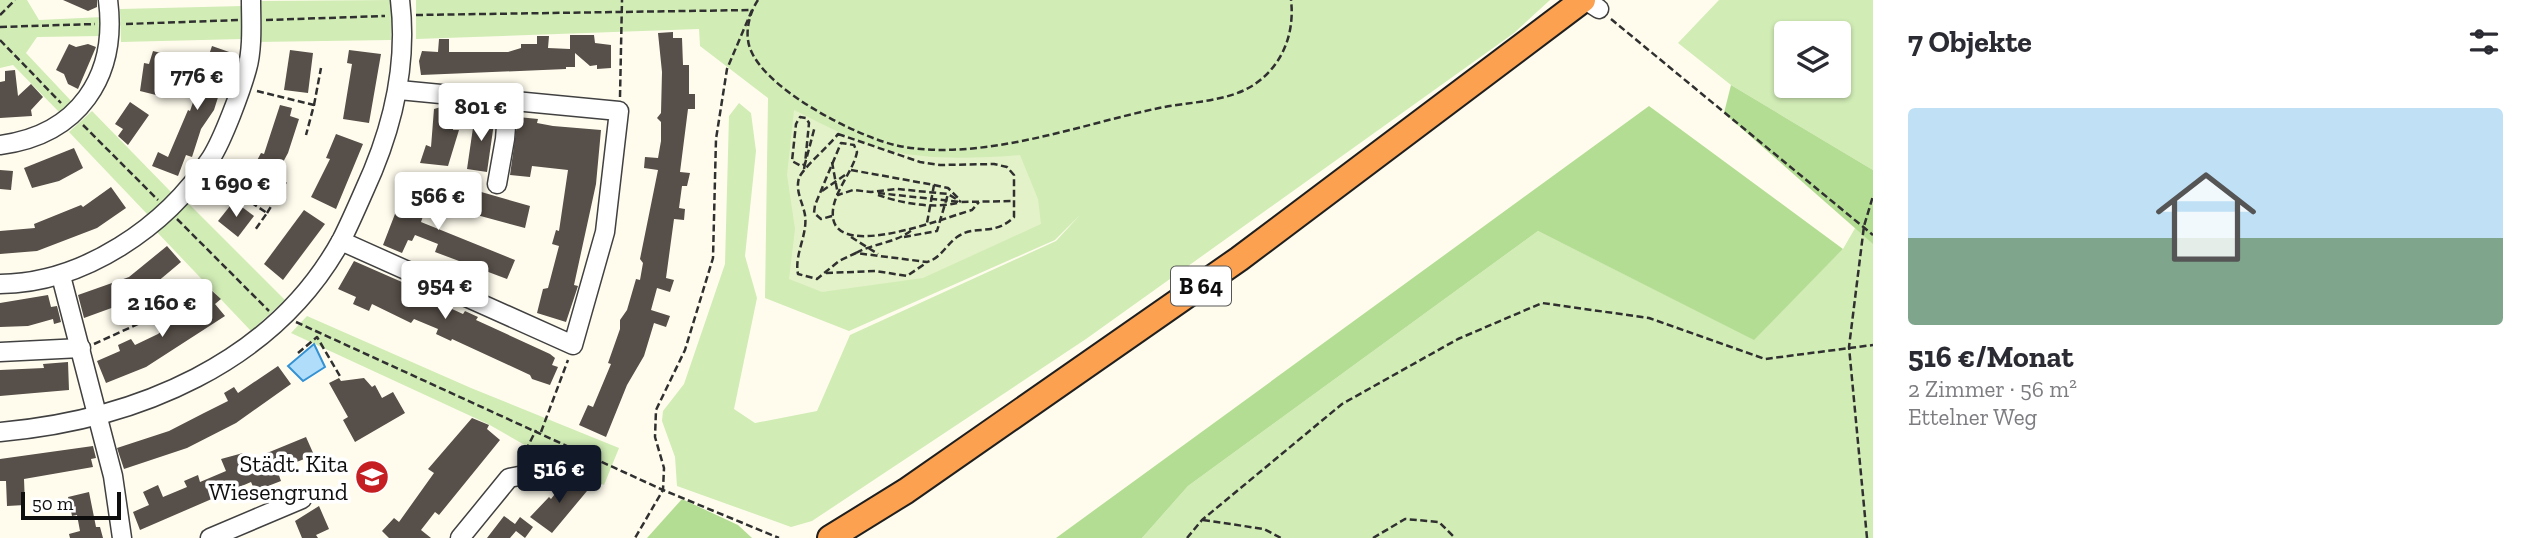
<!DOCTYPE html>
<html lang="de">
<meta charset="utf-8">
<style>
body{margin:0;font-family:"Zilla Slab",serif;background:#f2f2f3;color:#2b2b33;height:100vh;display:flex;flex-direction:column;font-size:26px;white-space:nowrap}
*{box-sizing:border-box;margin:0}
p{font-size:23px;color:#7c7c81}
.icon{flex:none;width:38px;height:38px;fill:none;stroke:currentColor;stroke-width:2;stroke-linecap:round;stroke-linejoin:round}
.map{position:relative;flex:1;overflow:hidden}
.drawer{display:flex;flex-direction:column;background:#fff;width:665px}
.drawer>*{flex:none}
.buttons{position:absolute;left:1774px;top:21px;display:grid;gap:14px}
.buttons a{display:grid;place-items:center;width:77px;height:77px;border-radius:7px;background:#fff;box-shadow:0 2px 5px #0004;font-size:35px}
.scale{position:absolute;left:21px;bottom:18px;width:100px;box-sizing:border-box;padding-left:7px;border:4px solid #0e0e0e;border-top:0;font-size:19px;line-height:24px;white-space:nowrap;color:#0e0e0e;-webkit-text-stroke:5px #fff;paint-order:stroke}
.price{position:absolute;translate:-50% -60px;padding:0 16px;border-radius:7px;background:#fff;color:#222;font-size:23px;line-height:46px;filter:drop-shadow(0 2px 4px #0008)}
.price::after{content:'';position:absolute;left:50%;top:42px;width:21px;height:16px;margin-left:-10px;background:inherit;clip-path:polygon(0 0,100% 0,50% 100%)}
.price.current{background:#111827;color:#fff}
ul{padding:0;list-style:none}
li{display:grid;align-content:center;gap:14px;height:371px;padding:0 35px}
li span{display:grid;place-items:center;height:217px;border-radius:7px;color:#555}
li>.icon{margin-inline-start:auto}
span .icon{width:126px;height:126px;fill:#fffc;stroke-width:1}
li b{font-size:30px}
h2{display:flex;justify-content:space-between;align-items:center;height:84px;padding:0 35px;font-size:30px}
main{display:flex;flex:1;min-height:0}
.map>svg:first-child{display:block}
</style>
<main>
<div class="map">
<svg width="1873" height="538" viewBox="0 0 1873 538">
<rect width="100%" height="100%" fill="#fffcee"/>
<g fill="#d1ecb5" fill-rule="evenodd">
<polygon points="0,0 27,0 39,20 103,17 102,36 37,37 26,53 74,104 62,115 13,65 0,68"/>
<polygon points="392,0 391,40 257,42 259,1"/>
<polygon points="416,0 1550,0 1514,33 1086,339 812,521 791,527 677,486 675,457 662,421 663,411 684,384 725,264 729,116 739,103 751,113 756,151 745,256 757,298 734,409 755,423 817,411 850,335 1056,241 1080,215 1055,240 849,331 765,298 768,98 700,46 699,29 416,39"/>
<path d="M1719,0H1873V170L1731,85L1678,43ZM1787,33H1839V86H1787Z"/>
<polygon points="243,6 242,39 121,42 120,9"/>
<polygon points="92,111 171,192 149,216 69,132"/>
<polygon points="188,203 285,300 251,331 156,231"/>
<polygon points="1858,223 1873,237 1873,538 1142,538 1188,486 1538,231 1754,339 1843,249"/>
<polygon points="307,316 471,388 619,448 604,485 560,465 488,424 291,333"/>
</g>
<g fill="#b4dd94">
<polygon points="1731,85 1873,170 1873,244 1724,113"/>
<polygon points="1649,106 1843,249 1754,340 1538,231 1188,486 1142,538 1056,538"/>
<polygon points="682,499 738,525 752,538 647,538"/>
</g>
<path fill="#e3f2c8" d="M794,110C823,124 853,141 884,149C927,161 976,158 1020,155L1038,199L1041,224L923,278L822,292L789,279L795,229L787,175Z"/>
<polygon fill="#b0ddf9" stroke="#3392d4" stroke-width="2" points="314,344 325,367 303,381 288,366"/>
<g fill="#574f49">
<polygon points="63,0 97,0 97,7 88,11"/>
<polygon points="673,32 673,38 682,38 683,65 689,65 689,94 695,94 695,109 688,109 680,172 690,173 687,186 682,186 679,208 685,209 684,220 674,219 666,278 674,280 670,292 657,288 651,310 670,316 666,327 654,323 644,356 627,385 606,437 579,425 588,405 593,407 611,364 608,363 620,329 620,320 627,310 636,279 640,280 643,263 640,259 658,170 644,168 645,157 658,158 661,141 661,122 657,118 661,113 662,72 658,33"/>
<polygon points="570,35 594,35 595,43 611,45 611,68 597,69 597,65 590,66 575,53 575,67 566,67 566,69 421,75 419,61 422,51 438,52 439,39 449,39 449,52 508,52 521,48 521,44 537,44 537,36 549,36 548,48 570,49"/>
<polygon points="69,44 76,47 88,44 96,47 78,89 68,84 64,74 56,70"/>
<polygon points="212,46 232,53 214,110 201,129 192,157 186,155 178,176 152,166 158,152 168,157 188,110 190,111"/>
<polygon points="290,50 313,53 308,93 284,90"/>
<polygon points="349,50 381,54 369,123 343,119 352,64 347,63"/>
<polygon points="153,51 173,56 160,96 140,91 144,63 149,64"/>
<polygon points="15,70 18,96 31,84 43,97 31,110 32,116 0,118 0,82 5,81 5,71"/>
<polygon points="130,102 149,115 128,145 118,136 123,129 115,124"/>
<polygon points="280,105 292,108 290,116 299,119 288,153 263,199 242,188 261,153 264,154"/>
<polygon points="441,107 444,111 454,111 453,130 459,130 448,166 420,163 426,145 431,147 434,109"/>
<polygon points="475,114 495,116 487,172 467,169"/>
<polygon points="518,117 538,119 537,123 553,126 601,130 596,184 574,285 578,286 566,322 537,313 543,289 548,288 559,246 552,244 556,230 559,231 568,170 532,166 530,177 510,175"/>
<polygon points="336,134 363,144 336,209 311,197 330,159 326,158"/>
<polygon points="74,148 83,168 59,181 32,188 24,168"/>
<polygon points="0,170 13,171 11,190 0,189"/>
<polygon points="417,174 436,179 421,222 515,260 507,279 435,252 438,244 415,235 412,241 408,240 402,253 383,245 410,175 416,177"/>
<polygon points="457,185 530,206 525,228 451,208"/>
<polygon points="111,187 126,208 97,228 37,251 0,254 0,231 35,228 34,224 81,205 83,207"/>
<polygon points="234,201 254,216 238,237 218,221"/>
<polygon points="304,210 325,224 283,280 264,264"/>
<polygon points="167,246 181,262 150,288 117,306 84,318 78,295 129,277"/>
<polygon points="354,261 411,286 410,290 463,314 465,311 478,317 476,320 550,354 555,358 552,365 558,367 550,385 532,379 530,375 452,339 451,341 436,334 438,329 414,319 411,323 372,304 369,311 353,304 356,297 338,289"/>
<polygon points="210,289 221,299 215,304 225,316 146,367 106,383 97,361 120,351 118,345 131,339 135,345 158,334"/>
<polygon points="48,295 51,307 57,306 61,322 54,324 53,319 28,326 0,327 0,303"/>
<polygon points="68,362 69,390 0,396 0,370 44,368 43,364"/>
<polygon points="278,366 291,384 236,423 187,448 124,469 117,448 169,431 204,413 228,401 224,393 234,387 238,393"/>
<polygon points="339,378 341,381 364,378 372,387 375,385 382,398 393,392 405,413 355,442 343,420 348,417 329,383"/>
<polygon points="472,418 489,425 487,429 500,440 439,515 435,512 421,530 431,538 389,538 382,531 394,518 399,522 434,473 428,469"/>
<polygon points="306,437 314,455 277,470 281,481 255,491 251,482 140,530 133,512 149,505 143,492 158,485 163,497 187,487 184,481 198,475 200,482 226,471 221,459 243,453 249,466 269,457 267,453"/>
<polygon points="93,446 96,458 91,459 93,467 24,479 25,505 7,506 6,481 0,481 0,459"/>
<polygon points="568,477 587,491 552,533 530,517 549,497 551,499"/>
<polygon points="89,492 96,527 100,527 103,538 70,538 69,534 80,531 77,515 72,516 68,497"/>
<polygon points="319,506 329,529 316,535 318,538 302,538 295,521"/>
<polygon points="504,516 515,524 520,517 533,527 525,538 516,531 510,538 487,538"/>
</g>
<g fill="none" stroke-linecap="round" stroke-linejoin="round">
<g stroke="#414141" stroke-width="21">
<g id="minor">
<polyline points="1585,0 1599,9"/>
<path d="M0,145C78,135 118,77 108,0"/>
<polyline points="497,184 505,139 508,101"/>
<polyline points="341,241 573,345 605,232 619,111 399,90"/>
<polyline points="61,276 113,476 122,538"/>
<path d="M0,284C84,283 166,227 211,158C223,139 241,91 247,69C253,48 251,21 251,0"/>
<polyline points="0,352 81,348"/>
<path d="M0,432C135,420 274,364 342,239C350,223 357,207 364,191C392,131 408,66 400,0"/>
<polyline points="210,538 302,499"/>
<polyline points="460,538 509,478 524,475"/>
</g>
</g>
<g stroke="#1f1f1f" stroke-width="28">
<polyline id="highway" points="830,538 906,491 1239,259 1583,0"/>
</g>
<g stroke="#303030" stroke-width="2.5" stroke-dasharray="7 3.5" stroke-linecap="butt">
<path d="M758,0C751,10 746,27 748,40C753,85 859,138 899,146C982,162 1078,125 1159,108C1188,102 1226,102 1252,86C1282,67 1295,34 1291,0"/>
<polyline points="0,15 15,0"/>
<polyline points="416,15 752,10 727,69 716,139 713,258 685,350 656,410 655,437 664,468 663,490 635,538"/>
<polyline points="1611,19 1873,235"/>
<polyline points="266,20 385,16"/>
<polyline points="126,24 238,20"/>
<polyline points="0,27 95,24"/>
<polyline points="0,40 61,103"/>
<polyline points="257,91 314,105 306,135"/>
<polyline points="620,97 622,0"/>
<polyline points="314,105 321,68"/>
<polyline points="83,125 158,200"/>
<path d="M838,134L920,162L940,165L994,164L1007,167L1014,175V217C994,237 975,224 957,237C945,246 941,258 927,262L856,253L839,261L817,279L798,274C794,254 808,235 805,215C803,203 795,191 799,178C802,169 830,145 838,134Z"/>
<polyline points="832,162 838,195 853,190 871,192 897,189 948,194 961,202"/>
<polyline points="804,169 805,164 809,123 806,118 800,117 796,124 792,161 801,166 805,164 815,126"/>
<polyline points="851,170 934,185 927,223"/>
<polyline points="216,179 267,213 255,230"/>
<polyline points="934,185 948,188 960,200"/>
<polyline points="822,191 845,175"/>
<polyline points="878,193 961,202 1014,201"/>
<path d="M878,195C901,203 932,209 957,203"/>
<polyline points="267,213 286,182"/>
<path d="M832,216L821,219L814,213L815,205L841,143L854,145L857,152C853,173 830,195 833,218C839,260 947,217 972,210L979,202"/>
<polyline points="177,219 269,311"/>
<polyline points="851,237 878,254"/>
<polyline points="904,237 937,231 948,194"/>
<path d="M856,253C874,243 897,243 913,229"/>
<polyline points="826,273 876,271 907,276 926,263"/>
<polyline points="296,322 663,490 779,538"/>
<polyline points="94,344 149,319 189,292"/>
<polyline points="298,353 317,337 341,378"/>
<polyline points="541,432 568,360"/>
<polyline points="524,461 524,454 536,430"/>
<polyline points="1203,520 1264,529 1281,538"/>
<polyline points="1187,538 1202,520 1342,404 1458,339 1542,303 1649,318 1765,359 1873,345"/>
<polyline points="1373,538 1405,519 1439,522 1455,538"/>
<polyline points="1867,538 1849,347 1864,226 1873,196"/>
</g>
<use href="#minor" stroke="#fff" stroke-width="18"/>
<use href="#highway" stroke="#fca14f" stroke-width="24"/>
</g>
<defs>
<g id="school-disc" transform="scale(1.75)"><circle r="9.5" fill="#c51e23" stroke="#fff"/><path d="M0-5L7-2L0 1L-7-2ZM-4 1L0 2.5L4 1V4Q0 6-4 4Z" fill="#fff"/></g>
</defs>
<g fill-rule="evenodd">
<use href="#school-disc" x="372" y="477"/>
</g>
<g text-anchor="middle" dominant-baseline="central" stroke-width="7" stroke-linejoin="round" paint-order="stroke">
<rect fill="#fff" stroke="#565656" stroke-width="2" x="1171" y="266.5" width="60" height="39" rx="5"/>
<g font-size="23" font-weight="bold" fill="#0e0e0e">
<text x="1201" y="286">B 64</text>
</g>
<g font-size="24" fill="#0e0e0e" stroke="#fff" text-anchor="end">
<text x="348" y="463">Städt. Kita<tspan x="348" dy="28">Wiesengrund</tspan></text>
</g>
</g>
</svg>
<div class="buttons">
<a><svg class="icon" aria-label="layers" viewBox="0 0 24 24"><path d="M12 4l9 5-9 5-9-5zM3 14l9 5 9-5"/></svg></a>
</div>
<div class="scale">50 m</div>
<b class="price" style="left:197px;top:112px">776 €</b>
<b class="price" style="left:481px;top:143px">801 €</b>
<b class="price" style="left:236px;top:219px">1 690 €</b>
<b class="price" style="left:438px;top:232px">566 €</b>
<b class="price" style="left:445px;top:321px">954 €</b>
<b class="price" style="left:162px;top:339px">2 160 €</b>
<b class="price current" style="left:559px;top:505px">516 €</b>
</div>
<section class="drawer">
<h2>7 Objekte<svg class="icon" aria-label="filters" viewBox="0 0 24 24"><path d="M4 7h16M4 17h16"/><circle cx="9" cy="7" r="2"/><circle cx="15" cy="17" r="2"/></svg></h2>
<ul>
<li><span style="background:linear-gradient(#bfe0f5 60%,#7fa58c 0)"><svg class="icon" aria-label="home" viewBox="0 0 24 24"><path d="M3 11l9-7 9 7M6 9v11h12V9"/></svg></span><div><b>516 €/Monat</b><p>2 Zimmer · 56 m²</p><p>Ettelner Weg</p></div></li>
</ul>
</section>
</main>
